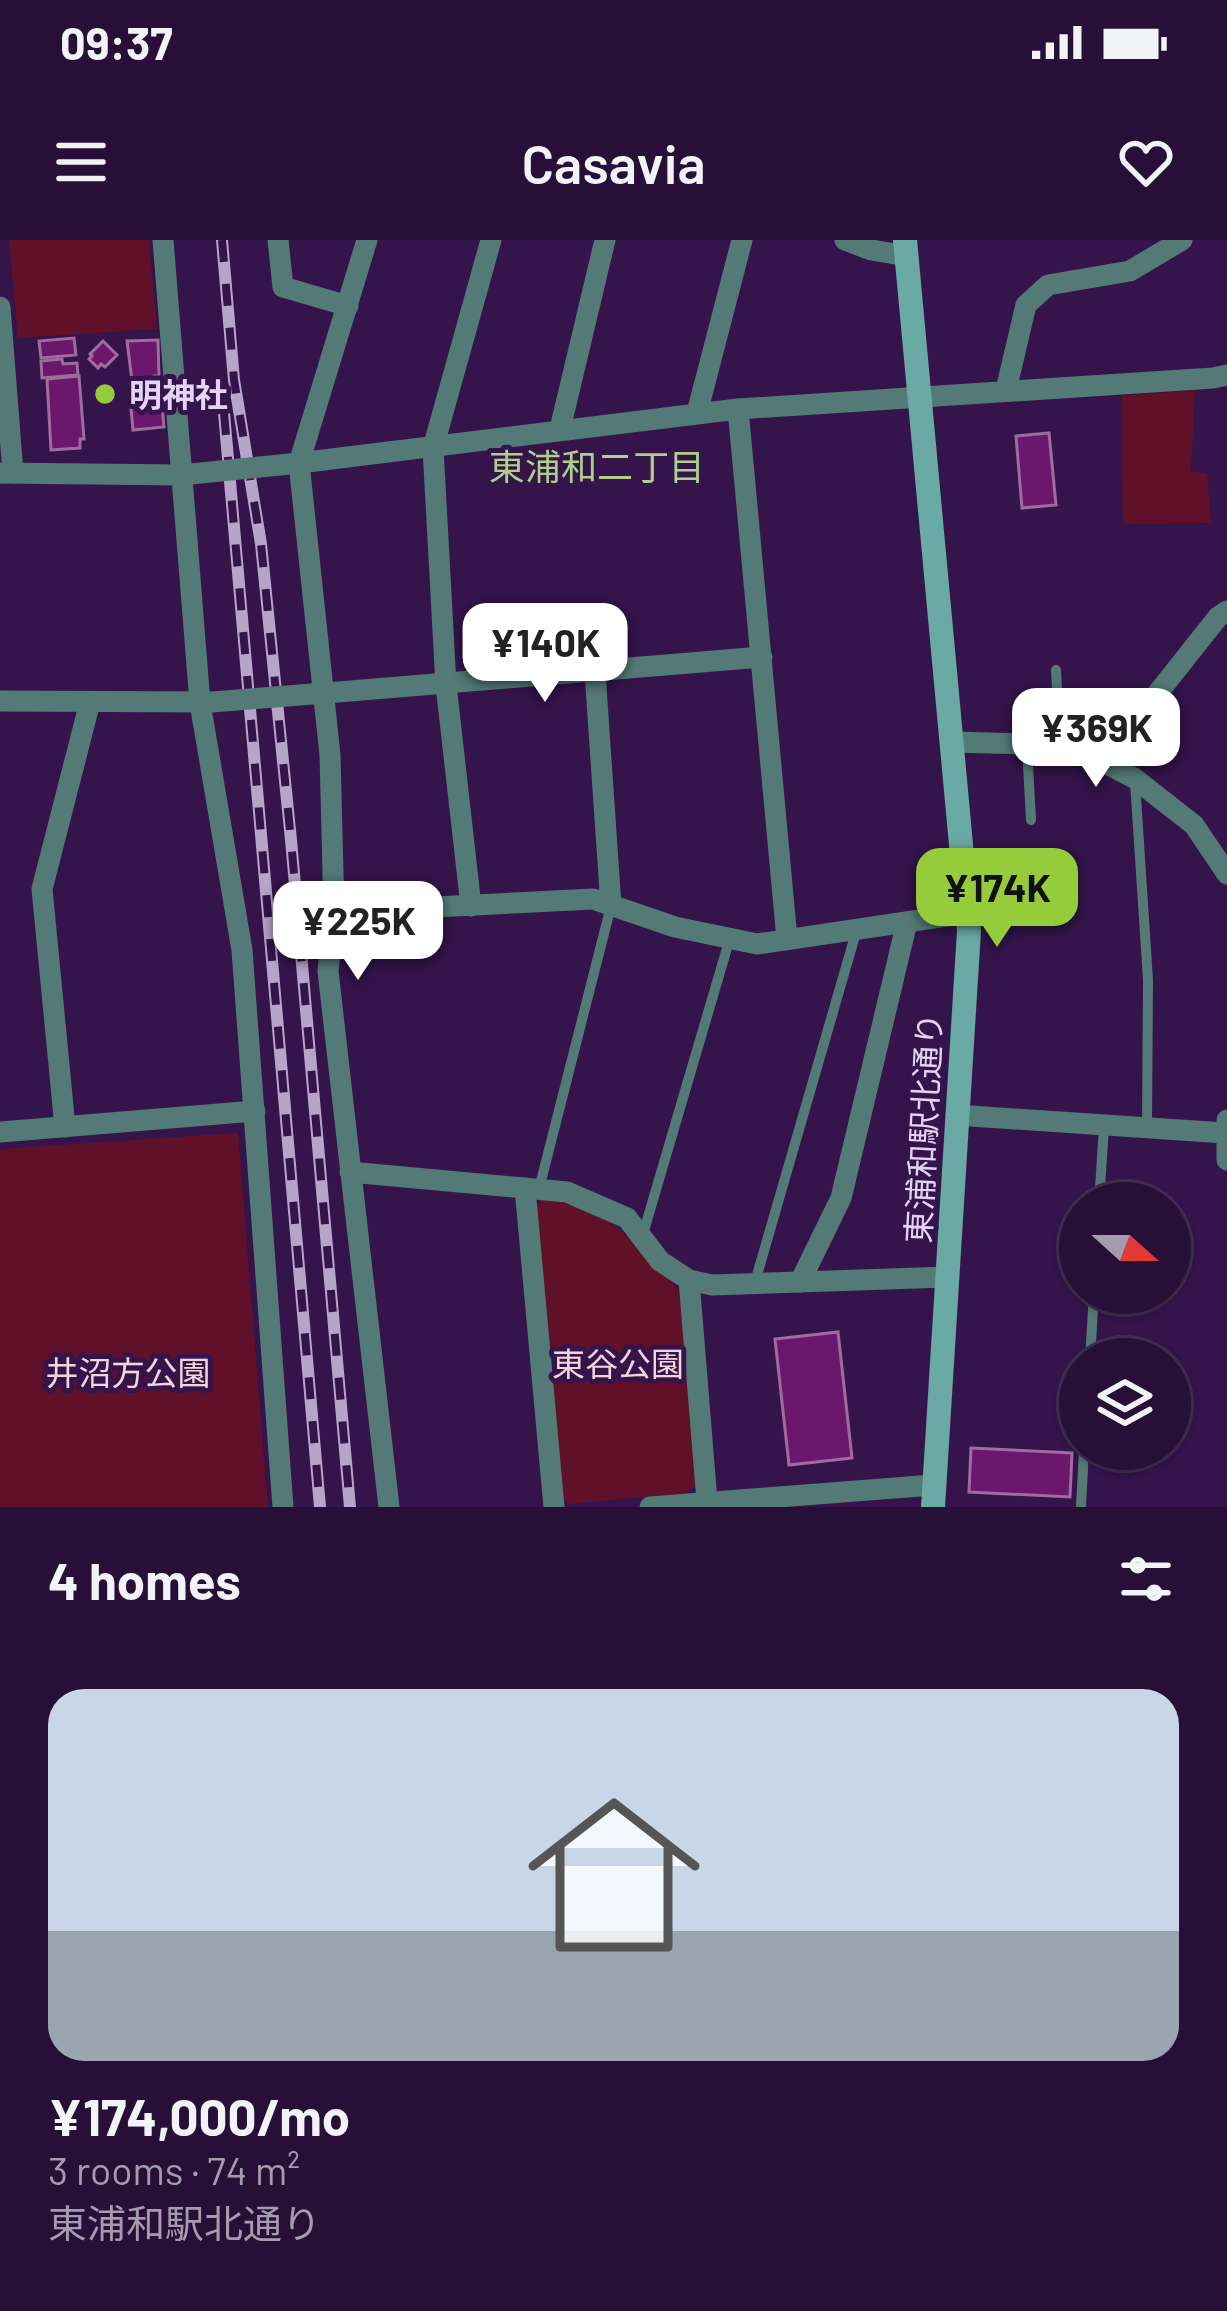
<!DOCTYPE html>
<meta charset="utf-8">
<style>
body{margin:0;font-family:Barlow,"Noto Sans JP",sans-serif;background:#2f1840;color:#f1f3f6;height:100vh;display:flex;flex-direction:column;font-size:45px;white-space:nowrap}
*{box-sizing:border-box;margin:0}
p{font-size:39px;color:#a49cae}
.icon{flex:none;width:66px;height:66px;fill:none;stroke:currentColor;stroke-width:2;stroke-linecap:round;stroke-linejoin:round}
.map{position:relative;height:1267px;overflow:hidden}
.sheet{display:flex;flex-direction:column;background:#270f38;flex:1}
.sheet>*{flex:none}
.needle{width:78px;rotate:111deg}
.fabs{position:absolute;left:1059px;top:942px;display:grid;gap:24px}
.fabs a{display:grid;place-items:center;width:132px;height:132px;border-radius:50%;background:#270f38;box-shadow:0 3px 9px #0004,0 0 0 3px #432f53;font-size:60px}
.price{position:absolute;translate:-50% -102px;padding:0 27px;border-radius:24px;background:#fff;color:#222;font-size:39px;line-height:78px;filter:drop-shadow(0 3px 6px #0008)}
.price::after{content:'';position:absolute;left:50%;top:72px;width:36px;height:27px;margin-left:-18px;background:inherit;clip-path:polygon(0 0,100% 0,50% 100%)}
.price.active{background:#95cc3b;color:#111}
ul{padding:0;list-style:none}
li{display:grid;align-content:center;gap:24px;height:636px;padding:0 48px}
li span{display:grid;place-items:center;height:372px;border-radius:36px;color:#555}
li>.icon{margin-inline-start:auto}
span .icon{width:216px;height:216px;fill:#fffc;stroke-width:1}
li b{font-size:51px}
h2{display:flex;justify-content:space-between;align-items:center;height:144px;padding:0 48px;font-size:51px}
.status{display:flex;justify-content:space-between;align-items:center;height:84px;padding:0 60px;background:#270f38;direction:ltr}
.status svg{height:33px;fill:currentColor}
header{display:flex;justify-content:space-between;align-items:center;height:156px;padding:0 48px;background:#270f38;font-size:54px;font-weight:600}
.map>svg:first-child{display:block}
</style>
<div class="status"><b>09:37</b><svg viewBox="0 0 49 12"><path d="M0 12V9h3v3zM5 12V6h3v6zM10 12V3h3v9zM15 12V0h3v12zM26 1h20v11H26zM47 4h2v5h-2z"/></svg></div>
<header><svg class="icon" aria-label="menu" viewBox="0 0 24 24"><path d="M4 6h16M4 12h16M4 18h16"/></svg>Casavia<svg class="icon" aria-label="heart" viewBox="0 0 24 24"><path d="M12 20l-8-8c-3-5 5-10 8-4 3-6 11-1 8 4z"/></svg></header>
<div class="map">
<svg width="1227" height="1267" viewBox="0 0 1227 1267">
<rect width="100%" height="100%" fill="#34144b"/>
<g fill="#601129">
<polygon points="9,0 149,0 157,89 18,98"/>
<polygon points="1195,150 1191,232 1207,233 1211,283 1123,284 1122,156"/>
<polygon points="238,893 268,1267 0,1267 0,909"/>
<path d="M544,957C606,961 639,1009 680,1051L696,1243L687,1253L569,1264L563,1257L535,966Z"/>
</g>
<g fill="#6b176b" stroke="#a16b9f" stroke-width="3">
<polygon points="74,98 76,115 41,118 39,101"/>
<polygon points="158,100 159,136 154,136 154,140 132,141 127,101"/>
<polygon points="103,101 117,115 105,127 101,124 98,128 89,119 92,116 90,114"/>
<polygon points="62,119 63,124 77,123 78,135 42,138 41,121"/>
<polygon points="79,136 84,199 80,199 80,208 51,210 47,139"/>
<polygon points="160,144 164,187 133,190 129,147"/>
<polygon points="1049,193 1056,265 1022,268 1016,196"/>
<polygon points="838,1092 852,1218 789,1225 775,1099"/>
<polygon points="971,1208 1072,1213 1070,1257 969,1252"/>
</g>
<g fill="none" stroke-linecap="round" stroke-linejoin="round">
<g stroke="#537a76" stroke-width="10">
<polyline points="1056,430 1060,504"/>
<polyline points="1027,506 1031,580"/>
<polyline points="1135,542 1148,740 1147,887"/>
<polyline points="539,949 611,666"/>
<polyline points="1099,963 1104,887"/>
<polyline points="643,994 730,698"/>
<polyline points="755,1042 857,689"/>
<polyline points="1090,1119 1094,1053"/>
<polyline points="1081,1267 1084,1209"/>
</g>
<g stroke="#537a76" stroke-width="21">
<polyline points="163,0 200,463 242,710 283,1267"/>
<polyline points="278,0 283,47 348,66"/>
<polyline points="367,0 299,223 330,515 334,672 328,731 389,1267"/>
<polyline points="845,0 871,10 907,16"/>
<polyline points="0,67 13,233"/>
<polyline points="1006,150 1026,65 1048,45 1130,31 1182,0"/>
<polyline points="738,169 787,699"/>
<polyline points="697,173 742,0"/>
<polyline points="560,189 605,0"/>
<polyline points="299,223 738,169 1213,138 1227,135"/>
<polyline points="0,233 181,235"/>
<polyline points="595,432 611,666"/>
<polyline points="314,454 762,417"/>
<polyline points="0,461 209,462"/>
<polyline points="951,502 1060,505 1103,522 1134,538 1194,585 1227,634"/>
<polyline points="1103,522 1218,377 1227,371"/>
<polyline points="471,666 446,445 433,208 491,0"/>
<polyline points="334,672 593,659 675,687 757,704 967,673"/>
<polyline points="956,875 1225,893"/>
<polyline points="1227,880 1227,920"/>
<polyline points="65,887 42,649 90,462"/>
<polyline points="0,892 255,871"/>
<polyline points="350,932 567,952 627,978 660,1021 689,1040 712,1045 947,1037"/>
<polyline points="525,948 554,1267"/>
<polyline points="689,1040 707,1261"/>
<polyline points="800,1042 841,958 907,682"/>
<polyline points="650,1267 933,1245"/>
</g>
<polyline stroke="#69aaa4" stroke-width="24" points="905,0 969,691 933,1267"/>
<g stroke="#b8a3ca" stroke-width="12">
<g id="rail">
<polyline points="222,0 234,140 261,304 291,600 350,1267"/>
<polyline points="224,173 320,1267"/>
</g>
</g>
<use href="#rail" stroke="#34144b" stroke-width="8" stroke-dasharray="22" stroke-linecap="butt"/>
<g stroke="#537a76" stroke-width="21">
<polyline points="181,235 299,223"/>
<polyline points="212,462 312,454"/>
</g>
</g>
<circle fill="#95cc3b" stroke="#34144b" stroke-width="4.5" cx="105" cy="154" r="12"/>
<g text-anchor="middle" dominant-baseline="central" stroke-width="10" stroke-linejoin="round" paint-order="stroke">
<g font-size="33" font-weight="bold" fill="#e5d3f5" stroke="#34144b" text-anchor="start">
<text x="129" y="154">明神社</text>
</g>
<g font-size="33" fill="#e5d3f5" stroke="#34144b">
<text transform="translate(923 888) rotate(-87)">東浦和駅北通り</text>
</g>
<g font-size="33" fill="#f5d4d9" stroke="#34144b">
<text x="618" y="1123">東谷公園</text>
<text x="128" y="1132">井沼方公園</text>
</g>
<g font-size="36" fill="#b0d08a" stroke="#34144b">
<text x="597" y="225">東浦和二丁目</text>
</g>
</g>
</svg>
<div class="fabs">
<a><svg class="needle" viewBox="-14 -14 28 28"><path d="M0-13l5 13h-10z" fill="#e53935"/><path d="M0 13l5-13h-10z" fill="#a49cae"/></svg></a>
<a><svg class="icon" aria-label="layers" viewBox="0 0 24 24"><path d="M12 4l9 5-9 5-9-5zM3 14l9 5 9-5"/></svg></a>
</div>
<b class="price" style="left:545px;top:465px">¥140K</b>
<b class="price" style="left:1096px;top:550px">¥369K</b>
<b class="price active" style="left:997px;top:710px">¥174K</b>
<b class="price" style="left:358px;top:743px">¥225K</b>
</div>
<section class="sheet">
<h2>4 homes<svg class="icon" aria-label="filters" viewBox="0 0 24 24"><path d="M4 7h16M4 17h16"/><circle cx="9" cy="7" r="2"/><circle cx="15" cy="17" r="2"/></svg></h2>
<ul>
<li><span style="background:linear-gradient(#c9d6e8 65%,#9aa5b1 0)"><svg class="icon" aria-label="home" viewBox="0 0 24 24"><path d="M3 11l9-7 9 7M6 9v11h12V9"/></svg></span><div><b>¥174,000/mo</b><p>3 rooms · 74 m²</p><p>東浦和駅北通り</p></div></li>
</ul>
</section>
